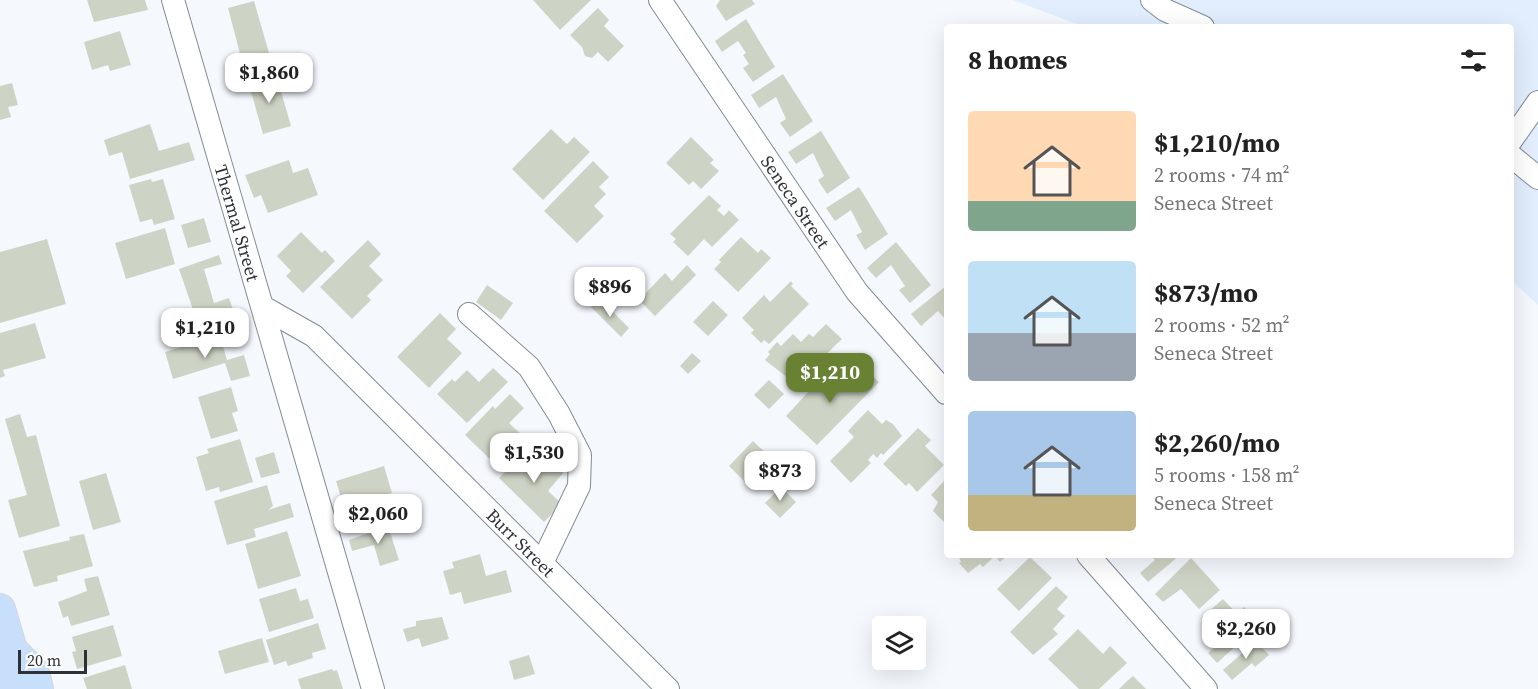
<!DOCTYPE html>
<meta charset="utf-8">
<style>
body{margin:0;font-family:"Source Serif 4",serif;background:#f6f6f6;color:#222;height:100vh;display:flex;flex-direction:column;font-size:22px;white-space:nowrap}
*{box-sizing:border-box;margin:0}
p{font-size:20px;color:#767676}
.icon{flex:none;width:33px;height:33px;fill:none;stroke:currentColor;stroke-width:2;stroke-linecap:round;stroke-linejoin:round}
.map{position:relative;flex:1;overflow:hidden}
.sheet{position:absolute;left:944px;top:24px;width:570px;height:534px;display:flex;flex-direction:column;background:#fff;border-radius:6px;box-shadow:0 6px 24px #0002}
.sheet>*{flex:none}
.tools{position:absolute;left:872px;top:616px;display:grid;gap:12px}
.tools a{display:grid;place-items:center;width:54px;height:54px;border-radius:6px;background:#fff;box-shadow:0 6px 24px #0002;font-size:30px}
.scale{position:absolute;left:18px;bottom:15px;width:69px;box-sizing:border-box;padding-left:6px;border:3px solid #2e3237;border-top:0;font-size:16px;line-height:21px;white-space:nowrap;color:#2e3237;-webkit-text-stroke:4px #fff;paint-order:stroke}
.price{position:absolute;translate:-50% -51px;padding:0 14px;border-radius:12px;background:#fff;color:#222;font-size:20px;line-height:39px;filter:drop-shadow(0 2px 3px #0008)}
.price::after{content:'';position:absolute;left:50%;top:36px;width:18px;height:14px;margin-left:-9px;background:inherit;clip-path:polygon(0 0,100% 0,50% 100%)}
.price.current{background:#688133;color:#fff}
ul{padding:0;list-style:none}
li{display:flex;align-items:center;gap:18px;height:150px;padding:0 24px}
li span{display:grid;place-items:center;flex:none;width:168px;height:120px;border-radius:6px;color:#555}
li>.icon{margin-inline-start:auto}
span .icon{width:72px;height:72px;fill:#fffc;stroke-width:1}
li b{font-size:26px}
h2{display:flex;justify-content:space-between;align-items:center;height:72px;padding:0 24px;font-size:26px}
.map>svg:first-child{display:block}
</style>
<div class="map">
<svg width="1538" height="689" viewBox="0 0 1538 689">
<rect width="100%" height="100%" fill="#f5f9fe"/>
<polygon fill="#e2eefe" points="1013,0 1538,0 1538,305 1511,280 1510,27 1085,27"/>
<g fill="#ced4c5">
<polygon points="87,0 145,0 148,10 94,22"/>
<polygon points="533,0 591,0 560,30"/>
<polygon points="720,0 752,0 755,4 726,21 716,6"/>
<polygon points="254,1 269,53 242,61 228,8"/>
<polygon points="598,8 609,20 604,26 624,46 608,62 598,52 592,58 585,56 582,47 570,35"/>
<polygon points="746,19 775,67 753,82 743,68 749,64 743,55 746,53 738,41 722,52 715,41"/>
<polygon points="120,31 131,65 110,71 108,65 92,70 84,42"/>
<polygon points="276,74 291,126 263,134 248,81"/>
<polygon points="783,74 813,121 790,137 780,123 786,119 776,97 759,108 751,95"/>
<polygon points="12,83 18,105 8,107 11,117 0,120 0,86"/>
<polygon points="150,124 159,151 189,142 195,160 130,179 122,152 109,156 104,140"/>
<polygon points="551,129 567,144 574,137 590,152 543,200 512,169"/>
<polygon points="821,131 850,178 827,194 818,180 824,176 813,153 796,164 788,152"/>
<polygon points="691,137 714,160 710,163 719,171 701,189 693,181 689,185 666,163"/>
<polygon points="289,160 293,173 308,168 318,195 268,213 261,195 254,198 245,175"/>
<polygon points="593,161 609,177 599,187 606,194 594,206 604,216 577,243 544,211"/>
<polygon points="151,179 152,182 163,179 175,219 154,225 152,219 140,222 129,185"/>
<polygon points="859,187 888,234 865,250 856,235 862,232 851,210 835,221 826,208"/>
<polygon points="709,195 721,206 717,210 724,216 729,210 739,220 712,247 704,239 688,256 673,242 676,239 670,234"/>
<polygon points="204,218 211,242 188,248 181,225"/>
<polygon points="165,228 175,264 126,279 115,243"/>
<polygon points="301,232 322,253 325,250 335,261 303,293 286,276 291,271 277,256"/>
<polygon points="741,237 758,253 761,249 771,258 738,292 714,269 721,262 719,260"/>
<polygon points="47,239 66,304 0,323 0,252"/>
<polygon points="368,240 381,254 369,266 383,280 367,296 371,300 352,319 320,287"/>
<polygon points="896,242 931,285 910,303 899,290 905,286 891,265 876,278 867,268"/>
<polygon points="219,255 222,264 204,269 214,303 229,298 233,310 216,316 218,321 199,327 179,269"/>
<polygon points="687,265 696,275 655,316 639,300 665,273 672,281"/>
<polygon points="593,274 604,275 603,289 591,287"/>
<polygon points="791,281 793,284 791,286 809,304 769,344 764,340 761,343 751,333 754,330 742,318 764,295 770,302"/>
<polygon points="487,285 513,303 501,320 476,302"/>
<polygon points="946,286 946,320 938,311 921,326 911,314"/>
<polygon points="599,298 629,328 621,337 591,307"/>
<polygon points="713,301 728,315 708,336 693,322"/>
<polygon points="440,313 456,329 447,339 462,353 429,388 397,357"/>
<polygon points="35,323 46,358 3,370 5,376 0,378 0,333"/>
<polygon points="826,324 842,339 816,364 822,370 806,386 797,378 793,382 765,360 770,354 768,352 777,342 781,346 793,334 801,342 809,334 813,337"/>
<polygon points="220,336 227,360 244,355 250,376 231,381 225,363 173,379 165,352 182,347 181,345"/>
<polygon points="692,353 701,361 688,374 680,366"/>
<polygon points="493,368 508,382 467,423 437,394 452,379 455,382 467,370 479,382"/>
<polygon points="839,368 847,376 844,379 848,383 864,368 879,382 817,445 786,416 811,389 813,391 822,382 823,384"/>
<polygon points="769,380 784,394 769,409 754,395"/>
<polygon points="231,387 238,411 232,413 238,431 211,439 198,397"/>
<polygon points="510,394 524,408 509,423 522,435 512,445 516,450 501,465 497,461 494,463 465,435 493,406 495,409"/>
<polygon points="868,410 882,424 886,420 893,424 902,436 883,455 881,453 877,458 873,454 868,460 871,463 851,483 830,461 854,437 848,431"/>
<polygon points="20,414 27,437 36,435 60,526 19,538 8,500 27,495 5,419"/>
<polygon points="918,428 931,440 925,446 944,465 917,492 909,483 906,486 883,464"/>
<polygon points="240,439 253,482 220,492 219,487 206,491 196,457 209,453 207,449"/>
<polygon points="753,441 773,460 749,486 729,466"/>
<polygon points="527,450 541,464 547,457 563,473 548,491 562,504 544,522 499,478"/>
<polygon points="274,452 280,473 261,478 255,458"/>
<polygon points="384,466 392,493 388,494 392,505 371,511 369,504 364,505 369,523 350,528 336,481"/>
<polygon points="106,473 121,522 93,530 79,481"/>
<polygon points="946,479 946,524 933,511 938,502 931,495"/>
<polygon points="267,485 273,506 268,510 290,503 294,517 254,529 256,537 227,545 214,501"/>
<polygon points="781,487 796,502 780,518 765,503"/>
<polygon points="388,526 399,560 380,566 374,545 352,551 349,540"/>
<polygon points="287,531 301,576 258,589 245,544"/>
<polygon points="84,534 93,566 57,576 58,581 34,587 23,551 70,540 69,537"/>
<polygon points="480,554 486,576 506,570 512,592 464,604 461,592 450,595 443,571 454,568 452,562"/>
<polygon points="958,555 1008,555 1000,562 995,556 983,567 980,564 968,573 959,563 961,562"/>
<polygon points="1150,555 1180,555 1148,582 1140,573 1155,560"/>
<polygon points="1030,557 1052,578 1019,611 997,589"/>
<polygon points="1191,558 1220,590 1199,609 1181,589 1163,602 1155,594"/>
<polygon points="98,576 110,615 71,626 68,616 63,618 58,602 87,591 84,579"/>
<polygon points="1056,586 1068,597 1057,609 1065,616 1053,629 1058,634 1033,655 1010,632"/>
<polygon points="296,588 300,601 308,599 314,618 269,632 259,599"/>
<polygon points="1223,599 1237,614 1244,607 1260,624 1217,663 1208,653 1224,639 1201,618"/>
<polygon points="442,617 449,639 422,647 419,638 407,642 403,629 416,626 416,621"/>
<polygon points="318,623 326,649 312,653 313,658 288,666 286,661 274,665 266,640"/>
<polygon points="113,625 122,656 77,669 72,652 76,651 72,637"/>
<polygon points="1078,629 1103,654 1110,646 1127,663 1099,689 1079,689 1048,659"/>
<polygon points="262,638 269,662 225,674 218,651"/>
<polygon points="1256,641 1269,655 1255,667 1252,663 1232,680 1223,670"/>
<polygon points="529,655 535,674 514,680 509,661"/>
<polygon points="125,665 132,689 87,689 83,678"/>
<polygon points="332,669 333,671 337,670 343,689 301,689 298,679"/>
<polygon points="1133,676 1146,689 1119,689 1126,682"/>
</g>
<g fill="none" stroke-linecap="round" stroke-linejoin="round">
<g stroke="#818b97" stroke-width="24">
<g id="minor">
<path id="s1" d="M173,0L373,689"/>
<path id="s2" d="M660,0L857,292L946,393"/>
<polyline points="1152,0 1165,10 1203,27"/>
<polyline points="1510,142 1538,102"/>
<polyline points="1510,155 1538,178"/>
<path id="s3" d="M263,307L314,336L668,689"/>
<polyline points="469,314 529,367 559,414 580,455 579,486 542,563"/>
<polyline points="1088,555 1206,689"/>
</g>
</g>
<g stroke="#d5d6d7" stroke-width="32">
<g id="major">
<polyline points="0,609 12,650 6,676 9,689"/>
<polyline points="12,650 34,672 38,689"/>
</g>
</g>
<use href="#minor" stroke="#fff" stroke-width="22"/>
<use href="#major" stroke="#c8dffb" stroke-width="30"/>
</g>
<g text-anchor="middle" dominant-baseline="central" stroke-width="5" stroke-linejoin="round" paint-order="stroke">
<g font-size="18" fill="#2e3237" stroke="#fff">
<text stroke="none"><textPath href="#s2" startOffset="243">Seneca Street</textPath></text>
<text stroke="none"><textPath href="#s1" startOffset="232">Thermal Street</textPath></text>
<text stroke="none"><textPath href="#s3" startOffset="351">Burr Street</textPath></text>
</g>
</g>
</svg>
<div class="tools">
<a><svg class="icon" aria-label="layers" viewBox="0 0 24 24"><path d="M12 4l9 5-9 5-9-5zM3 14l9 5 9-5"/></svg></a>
</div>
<div class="scale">20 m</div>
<b class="price" style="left:269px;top:104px">$1,860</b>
<b class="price" style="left:610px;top:318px">$896</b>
<b class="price" style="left:205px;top:359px">$1,210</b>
<b class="price current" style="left:830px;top:404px">$1,210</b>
<b class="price" style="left:534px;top:484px">$1,530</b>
<b class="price" style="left:780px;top:502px">$873</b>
<b class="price" style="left:378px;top:545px">$2,060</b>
<b class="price" style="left:1246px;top:660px">$2,260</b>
<section class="sheet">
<h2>8 homes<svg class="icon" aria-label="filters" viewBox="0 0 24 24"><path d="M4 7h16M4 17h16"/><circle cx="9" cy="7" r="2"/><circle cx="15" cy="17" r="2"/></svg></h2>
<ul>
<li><span style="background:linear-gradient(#ffd9b3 75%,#7fa58c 0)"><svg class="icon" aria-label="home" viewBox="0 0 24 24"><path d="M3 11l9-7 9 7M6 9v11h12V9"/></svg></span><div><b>$1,210/mo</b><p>2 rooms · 74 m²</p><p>Seneca Street</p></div></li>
<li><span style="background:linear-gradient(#bfe0f5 60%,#9aa5b1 0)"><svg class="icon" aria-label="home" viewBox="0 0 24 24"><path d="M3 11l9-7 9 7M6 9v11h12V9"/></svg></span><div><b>$873/mo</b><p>2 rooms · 52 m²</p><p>Seneca Street</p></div></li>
<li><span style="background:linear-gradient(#a9c7e8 70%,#c2b280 0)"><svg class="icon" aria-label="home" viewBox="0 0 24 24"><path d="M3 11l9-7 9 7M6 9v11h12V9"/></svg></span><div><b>$2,260/mo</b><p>5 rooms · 158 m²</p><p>Seneca Street</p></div></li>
</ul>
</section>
</div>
